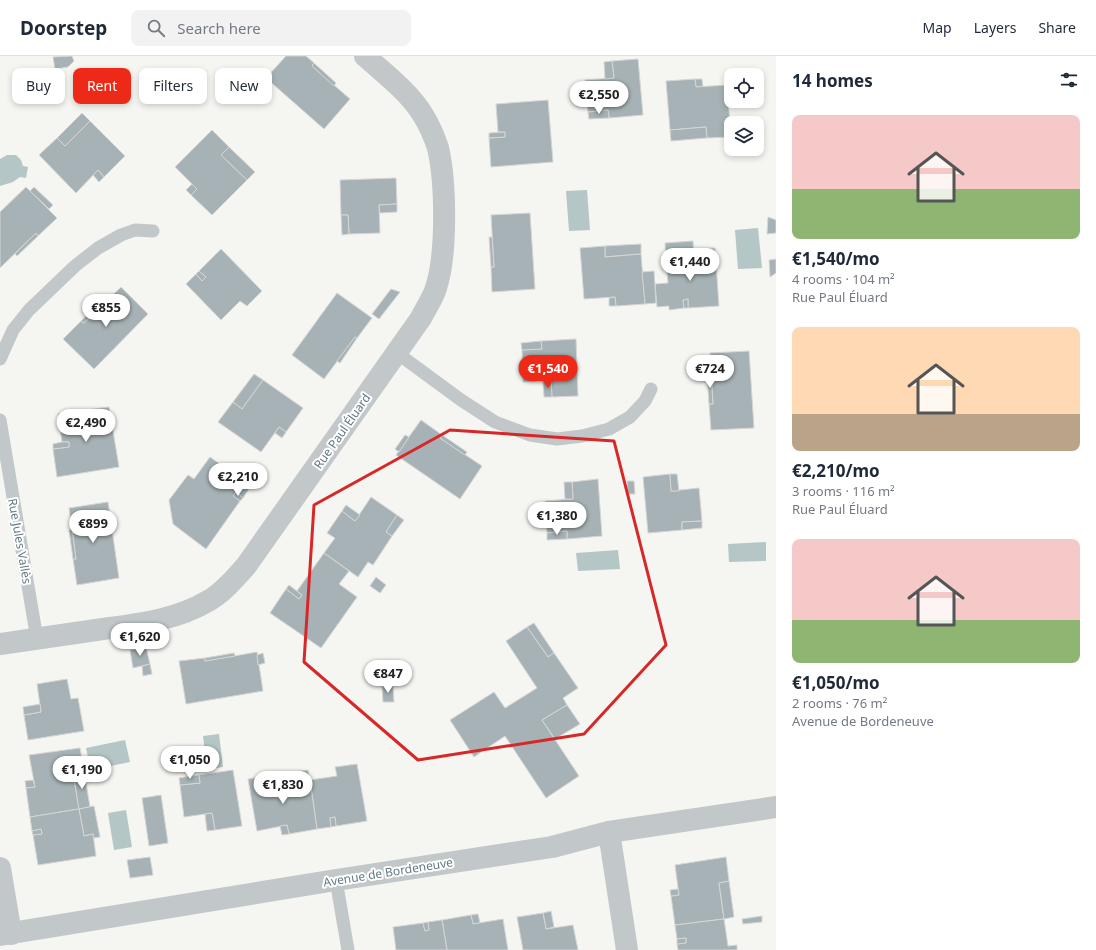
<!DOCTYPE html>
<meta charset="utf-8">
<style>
body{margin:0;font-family:"Noto Sans",sans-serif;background:#f2f2f3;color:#1f2937;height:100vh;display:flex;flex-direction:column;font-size:15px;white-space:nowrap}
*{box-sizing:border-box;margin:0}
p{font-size:13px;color:#747a83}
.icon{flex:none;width:22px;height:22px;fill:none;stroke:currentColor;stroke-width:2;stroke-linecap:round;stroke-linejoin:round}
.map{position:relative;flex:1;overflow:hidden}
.sheet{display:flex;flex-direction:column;background:#fff;width:320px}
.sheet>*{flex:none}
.guide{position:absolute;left:12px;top:12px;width:380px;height:36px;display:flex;gap:8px}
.controls{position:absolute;left:724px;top:12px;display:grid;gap:8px}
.controls a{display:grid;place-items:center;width:40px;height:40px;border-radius:8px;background:#fff;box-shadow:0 2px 6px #0003;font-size:20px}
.price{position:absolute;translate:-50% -34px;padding:0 9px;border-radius:14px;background:#fff;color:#222;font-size:13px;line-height:26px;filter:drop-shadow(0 1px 2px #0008)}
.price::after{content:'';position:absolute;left:50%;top:24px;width:12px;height:9px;margin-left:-6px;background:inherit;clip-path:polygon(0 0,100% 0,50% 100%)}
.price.on{background:#ee2917;color:#fff}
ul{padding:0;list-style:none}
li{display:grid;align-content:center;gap:8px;height:212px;padding:0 16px}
li span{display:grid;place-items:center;height:124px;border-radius:8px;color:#555}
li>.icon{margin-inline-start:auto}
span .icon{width:72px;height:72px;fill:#fffc;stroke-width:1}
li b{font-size:17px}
h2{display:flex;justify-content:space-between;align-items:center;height:48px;padding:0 16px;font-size:17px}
.chip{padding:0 14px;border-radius:8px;background:#fff;box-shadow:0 2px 6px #0003;font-size:14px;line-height:36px}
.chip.on{background:#ee2917;color:#fff}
header{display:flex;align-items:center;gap:24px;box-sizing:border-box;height:56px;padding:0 20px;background:#fff;border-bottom:1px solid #e0e1e3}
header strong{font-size:19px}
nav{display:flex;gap:22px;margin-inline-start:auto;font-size:14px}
.search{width:280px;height:36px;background:#f2f2f3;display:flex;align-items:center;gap:10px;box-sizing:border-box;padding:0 14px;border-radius:8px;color:#747a83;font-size:15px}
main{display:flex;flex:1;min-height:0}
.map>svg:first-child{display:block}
</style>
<header>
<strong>Doorstep</strong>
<div class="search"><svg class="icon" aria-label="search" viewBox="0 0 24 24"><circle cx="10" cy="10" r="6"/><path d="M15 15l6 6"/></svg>Search here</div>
<nav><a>Map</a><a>Layers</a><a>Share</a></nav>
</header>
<main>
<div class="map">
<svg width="776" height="894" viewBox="0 0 776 894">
<rect width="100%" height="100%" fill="#f5f5f1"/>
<g fill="#b5c6c7">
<polygon points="7,99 16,99 21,104 23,110 28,111 26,122 20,121 13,126 0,130 0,103"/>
<polygon points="587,134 590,174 569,175 566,135"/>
<polygon points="758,172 762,212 738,213 735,174"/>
<polygon points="766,486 766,505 729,506 728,488"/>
<polygon points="618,494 620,513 578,515 576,497"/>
<polygon points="219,678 223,711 208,713 204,709 206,705 203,680"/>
<polygon points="125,684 130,706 91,714 86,692"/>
<polygon points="126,754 132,791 114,794 108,757"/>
</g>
<g fill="#a6b2b5" stroke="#d6d6d4">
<polygon points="72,0 74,5 68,11 55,13 53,1"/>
<polygon points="286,0 306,0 314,7 312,10 350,43 324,73 266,22"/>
<polygon points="638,3 643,59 609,62 608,54 588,56 585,24 614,22 612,5"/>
<polygon points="612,5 614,22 605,23 604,6"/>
<polygon points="314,7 336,27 334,30 312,10"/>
<polygon points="695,23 702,23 703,31 696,31"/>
<polygon points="695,23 696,31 727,29 731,81 707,82 706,71 670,74 666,25"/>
<polygon points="548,44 553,106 491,111 489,82 505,81 505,76 498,76 496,48"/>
<polygon points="608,54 609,62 589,63 588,56"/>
<polygon points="82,57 90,65 65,90 57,82"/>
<polygon points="90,65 125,100 104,121 98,114 76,137 39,99 57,82 65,90"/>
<polygon points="706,71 707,82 671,85 670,74"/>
<polygon points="212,74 229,91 221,99 247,124 212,159 191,139 197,133 175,111"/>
<polygon points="505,76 505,81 489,82 489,77"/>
<polygon points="229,91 255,116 247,124 221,99"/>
<polygon points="98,114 104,121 99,126 93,119"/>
<polygon points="396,122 397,148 379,149 380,177 349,178 348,159 341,159 340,124"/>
<polygon points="192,128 197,133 191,139 186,134"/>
<polygon points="26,131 57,162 38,180 36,177 0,212 0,156"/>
<polygon points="34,131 53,149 49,153 30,135"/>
<polygon points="397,148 397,156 380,157 379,149"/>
<polygon points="530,157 535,233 492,236 491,211 494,211 491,159"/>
<polygon points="341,159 348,159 349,178 342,179"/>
<polygon points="768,161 776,164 776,177 767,178"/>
<polygon points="36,177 38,180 17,200 15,198"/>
<polygon points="489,181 492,181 494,211 491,211"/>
<polygon points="693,185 694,202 666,204 665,187"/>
<polygon points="641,188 641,198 605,201 605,190"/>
<polygon points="605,190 605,201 641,198 645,248 616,250 615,241 584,243 580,192"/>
<polygon points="715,192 719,250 688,252 688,243 683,244 684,252 669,254 669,250 657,251 655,228 668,227 666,204 694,202 694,193"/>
<polygon points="221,193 262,235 247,250 240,245 221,264 186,228 196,218 202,225 206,221 199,215"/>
<polygon points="776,203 776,217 770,221 769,204"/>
<polygon points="199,215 206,221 202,225 196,218"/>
<polygon points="654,215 656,247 645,248 642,216"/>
<polygon points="121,231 148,258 94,313 63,283 81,265 84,267"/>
<polygon points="391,233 400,236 379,263 372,258"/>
<polygon points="337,237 372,262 357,282 355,281 324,323 292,299"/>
<polygon points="615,241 616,250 609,250 609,242"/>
<polygon points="688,243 688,252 684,252 683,244"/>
<polygon points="103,244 105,247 84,267 81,265"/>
<polygon points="355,281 357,282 340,307 337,305"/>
<polygon points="576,283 578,340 552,341 551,324 523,326 522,294 542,293 541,285"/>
<polygon points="541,285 542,293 522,294 521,287"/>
<polygon points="749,295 754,372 711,374 709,348 713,348 710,297"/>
<polygon points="254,318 263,324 242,353 233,346"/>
<polygon points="711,318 713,348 709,348 707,319"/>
<polygon points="263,324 303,352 286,376 279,371 261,396 218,366 233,346 242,353"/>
<polygon points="551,324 552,341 544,341 543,325"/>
<polygon points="109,351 119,411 57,421 53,393 69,391 69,386 62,386 58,358"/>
<polygon points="421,364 442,379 440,382 482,410 460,443 396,399"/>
<polygon points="279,371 286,376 282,382 275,377"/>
<polygon points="405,379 409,381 399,396 395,393"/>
<polygon points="442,379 467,396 465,399 440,382"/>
<polygon points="62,386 69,386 69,391 53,393 53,388"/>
<polygon points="210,401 251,430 243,442 236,436 233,440 240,445 206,493 173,468 169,444 188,419 194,423"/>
<polygon points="670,418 671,435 699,432 702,465 682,466 682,474 648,477 643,421"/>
<polygon points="670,418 677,418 679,435 671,435"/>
<polygon points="598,423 602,480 567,483 567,475 547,477 545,445 573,443 572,426"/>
<polygon points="627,425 634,425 635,438 628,438"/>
<polygon points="564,426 572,426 573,443 565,443"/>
<polygon points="236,436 243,442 240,445 233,440"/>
<polygon points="371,441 397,459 386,476 392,480 373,509 368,506 358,521 324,497 335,482 327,477 342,455 355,465"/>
<polygon points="108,446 119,522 77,529 73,503 76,503 69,452"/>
<polygon points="346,449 360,459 355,465 342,455"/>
<polygon points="397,459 404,464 392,480 386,476"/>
<polygon points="702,465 702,472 682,474 682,466"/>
<polygon points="72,473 76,503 73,503 69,474"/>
<polygon points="567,475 567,483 547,484 547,477"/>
<polygon points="324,497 349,515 339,528 357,541 321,592 270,557 286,533 299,543 302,539 297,535"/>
<polygon points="376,521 386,529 380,537 370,530"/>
<polygon points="289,529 302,539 299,543 286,533"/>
<polygon points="534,567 554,597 548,601 527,571"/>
<polygon points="527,571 548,601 554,597 578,632 563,642 567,649 542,664 579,720 546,742 505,680 474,701 450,664 494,636 505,652 537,632 506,585"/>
<polygon points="146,591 150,608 133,612 130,594"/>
<polygon points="257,596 263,635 186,648 179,605 205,602 205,605"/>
<polygon points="234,597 235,600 205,605 205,602"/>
<polygon points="263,597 265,607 258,609 257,599"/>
<polygon points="150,608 152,618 143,620 142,610"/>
<polygon points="67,623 71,643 78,642 84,675 28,684 24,659 41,656 37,628"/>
<polygon points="382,626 393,626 393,630 382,631"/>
<polygon points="393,630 394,646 383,646 382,631"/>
<polygon points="40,648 41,656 24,659 23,651"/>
<polygon points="567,649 580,668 555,683 542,664"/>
<polygon points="80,692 84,715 73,717 79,753 30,761 26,732 35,731 29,699"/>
<polygon points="357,708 367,765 336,770 335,761 330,762 331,771 317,773 310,724 337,720 335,711"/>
<polygon points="233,714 242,770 215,774 212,757 184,761 180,729 200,727 199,719"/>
<polygon points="308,714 310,724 274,730 272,719"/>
<polygon points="84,715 90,751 79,753 73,717"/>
<polygon points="199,719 200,727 180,729 179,722"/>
<polygon points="272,719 274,730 310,724 317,773 289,778 287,769 257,775 248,723"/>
<polygon points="33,724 35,731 26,732 25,725"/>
<polygon points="161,739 168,787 149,790 142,742"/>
<polygon points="94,750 100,781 94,782 93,778 84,780 79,753"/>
<polygon points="79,753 84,780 93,778 96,800 38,809 33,779 42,778 41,773 32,775 30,761"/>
<polygon points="212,757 215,774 207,775 205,758"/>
<polygon points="335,761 336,770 331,771 330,762"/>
<polygon points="287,769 289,778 282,779 280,770"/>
<polygon points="41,773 42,778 33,779 32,775"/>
<polygon points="150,801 153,819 130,822 127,804"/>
<polygon points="726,801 729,825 719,827 724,863 675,869 671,840 679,839 675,809"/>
<polygon points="729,825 734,861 724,863 719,827"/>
<polygon points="678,833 679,839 671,840 670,834"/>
<polygon points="551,855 554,871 546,873 543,857"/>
<polygon points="543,857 546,873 573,869 578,894 523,894 517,861"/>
<polygon points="478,858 480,867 473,868 471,859"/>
<polygon points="471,859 473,868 503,863 508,894 447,894 442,864"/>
<polygon points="762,860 762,866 743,868 742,863"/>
<polygon points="724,863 728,890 737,889 737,894 678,894 677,888 686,887 686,882 677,883 675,869"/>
<polygon points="442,864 447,894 396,894 393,871 423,867 425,875 429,874 428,866"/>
<polygon points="428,866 429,874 425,875 423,867"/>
<polygon points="686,882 686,887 677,888 677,883"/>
</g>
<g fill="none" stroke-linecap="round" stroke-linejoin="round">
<g stroke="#c2c7c9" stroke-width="13">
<polyline points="397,297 461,344 495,366 530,379 557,383 582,380 609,373 630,361 645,345 651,333"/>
<polyline points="0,303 13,274 29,254 75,210 98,192 121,179 135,174 153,175"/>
<polyline points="0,364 37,583"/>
<polyline points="336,824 348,894"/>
</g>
<g stroke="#c2c7c9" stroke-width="22">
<path d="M0,588C34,583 69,578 103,573C139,568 176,564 208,545C223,537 235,522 246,510L421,262C426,252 433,242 436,232C447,198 446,127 438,92C435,83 428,67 423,59C410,37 384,17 365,0"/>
<polyline points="609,776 627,894"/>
<polyline points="0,812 11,878"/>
<polyline points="0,879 336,824 552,791 609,776 776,751"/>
</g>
</g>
<path fill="none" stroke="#d62828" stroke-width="3" stroke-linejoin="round" d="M450,374L614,385L666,589L584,678L418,704L304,606L314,449Z"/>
<g text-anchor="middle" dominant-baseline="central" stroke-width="4" stroke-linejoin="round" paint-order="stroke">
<g font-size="12" fill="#627a84" stroke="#fff">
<text transform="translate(342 375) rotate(-55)">Rue Paul Éluard</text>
<text transform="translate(20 485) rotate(80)">Rue Jules Vallès</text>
<text transform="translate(388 816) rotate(-9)">Avenue de Bordeneuve</text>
</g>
</g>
</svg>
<div class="controls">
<a><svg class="icon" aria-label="locate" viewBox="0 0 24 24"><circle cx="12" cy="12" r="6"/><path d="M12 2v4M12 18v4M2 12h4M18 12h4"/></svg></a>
<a><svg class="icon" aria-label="layers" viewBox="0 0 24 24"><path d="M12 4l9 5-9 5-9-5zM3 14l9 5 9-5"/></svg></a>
</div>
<b class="price" style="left:599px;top:59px">€2,550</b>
<b class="price" style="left:690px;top:226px">€1,440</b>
<b class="price" style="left:106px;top:272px">€855</b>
<b class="price on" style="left:548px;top:333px">€1,540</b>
<b class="price" style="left:710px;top:333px">€724</b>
<b class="price" style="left:86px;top:387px">€2,490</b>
<b class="price" style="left:238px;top:441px">€2,210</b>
<b class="price" style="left:557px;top:480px">€1,380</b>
<b class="price" style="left:93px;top:488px">€899</b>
<b class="price" style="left:140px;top:601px">€1,620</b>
<b class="price" style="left:388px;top:638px">€847</b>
<b class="price" style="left:190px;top:724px">€1,050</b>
<b class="price" style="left:82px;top:734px">€1,190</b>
<b class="price" style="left:283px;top:749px">€1,830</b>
<div class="guide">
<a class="chip">Buy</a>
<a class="chip on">Rent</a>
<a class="chip">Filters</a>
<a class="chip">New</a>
</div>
</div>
<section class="sheet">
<h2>14 homes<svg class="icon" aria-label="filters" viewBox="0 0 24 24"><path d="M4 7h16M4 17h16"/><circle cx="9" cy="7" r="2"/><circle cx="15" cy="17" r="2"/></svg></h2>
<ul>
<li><span style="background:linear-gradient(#f6c9c9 60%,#8fb573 0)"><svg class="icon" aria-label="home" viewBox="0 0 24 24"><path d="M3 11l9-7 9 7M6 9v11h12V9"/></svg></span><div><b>€1,540/mo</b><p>4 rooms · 104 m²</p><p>Rue Paul Éluard</p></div></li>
<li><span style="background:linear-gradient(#ffd9b3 70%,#b9a48a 0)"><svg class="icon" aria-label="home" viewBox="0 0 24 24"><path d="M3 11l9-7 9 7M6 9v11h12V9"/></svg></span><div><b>€2,210/mo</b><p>3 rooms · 116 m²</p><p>Rue Paul Éluard</p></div></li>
<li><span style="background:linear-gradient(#f6c9c9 65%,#8fb573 0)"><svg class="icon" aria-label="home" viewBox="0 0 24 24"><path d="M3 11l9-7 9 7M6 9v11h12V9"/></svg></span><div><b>€1,050/mo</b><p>2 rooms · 76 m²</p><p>Avenue de Bordeneuve</p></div></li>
</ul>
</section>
</main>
